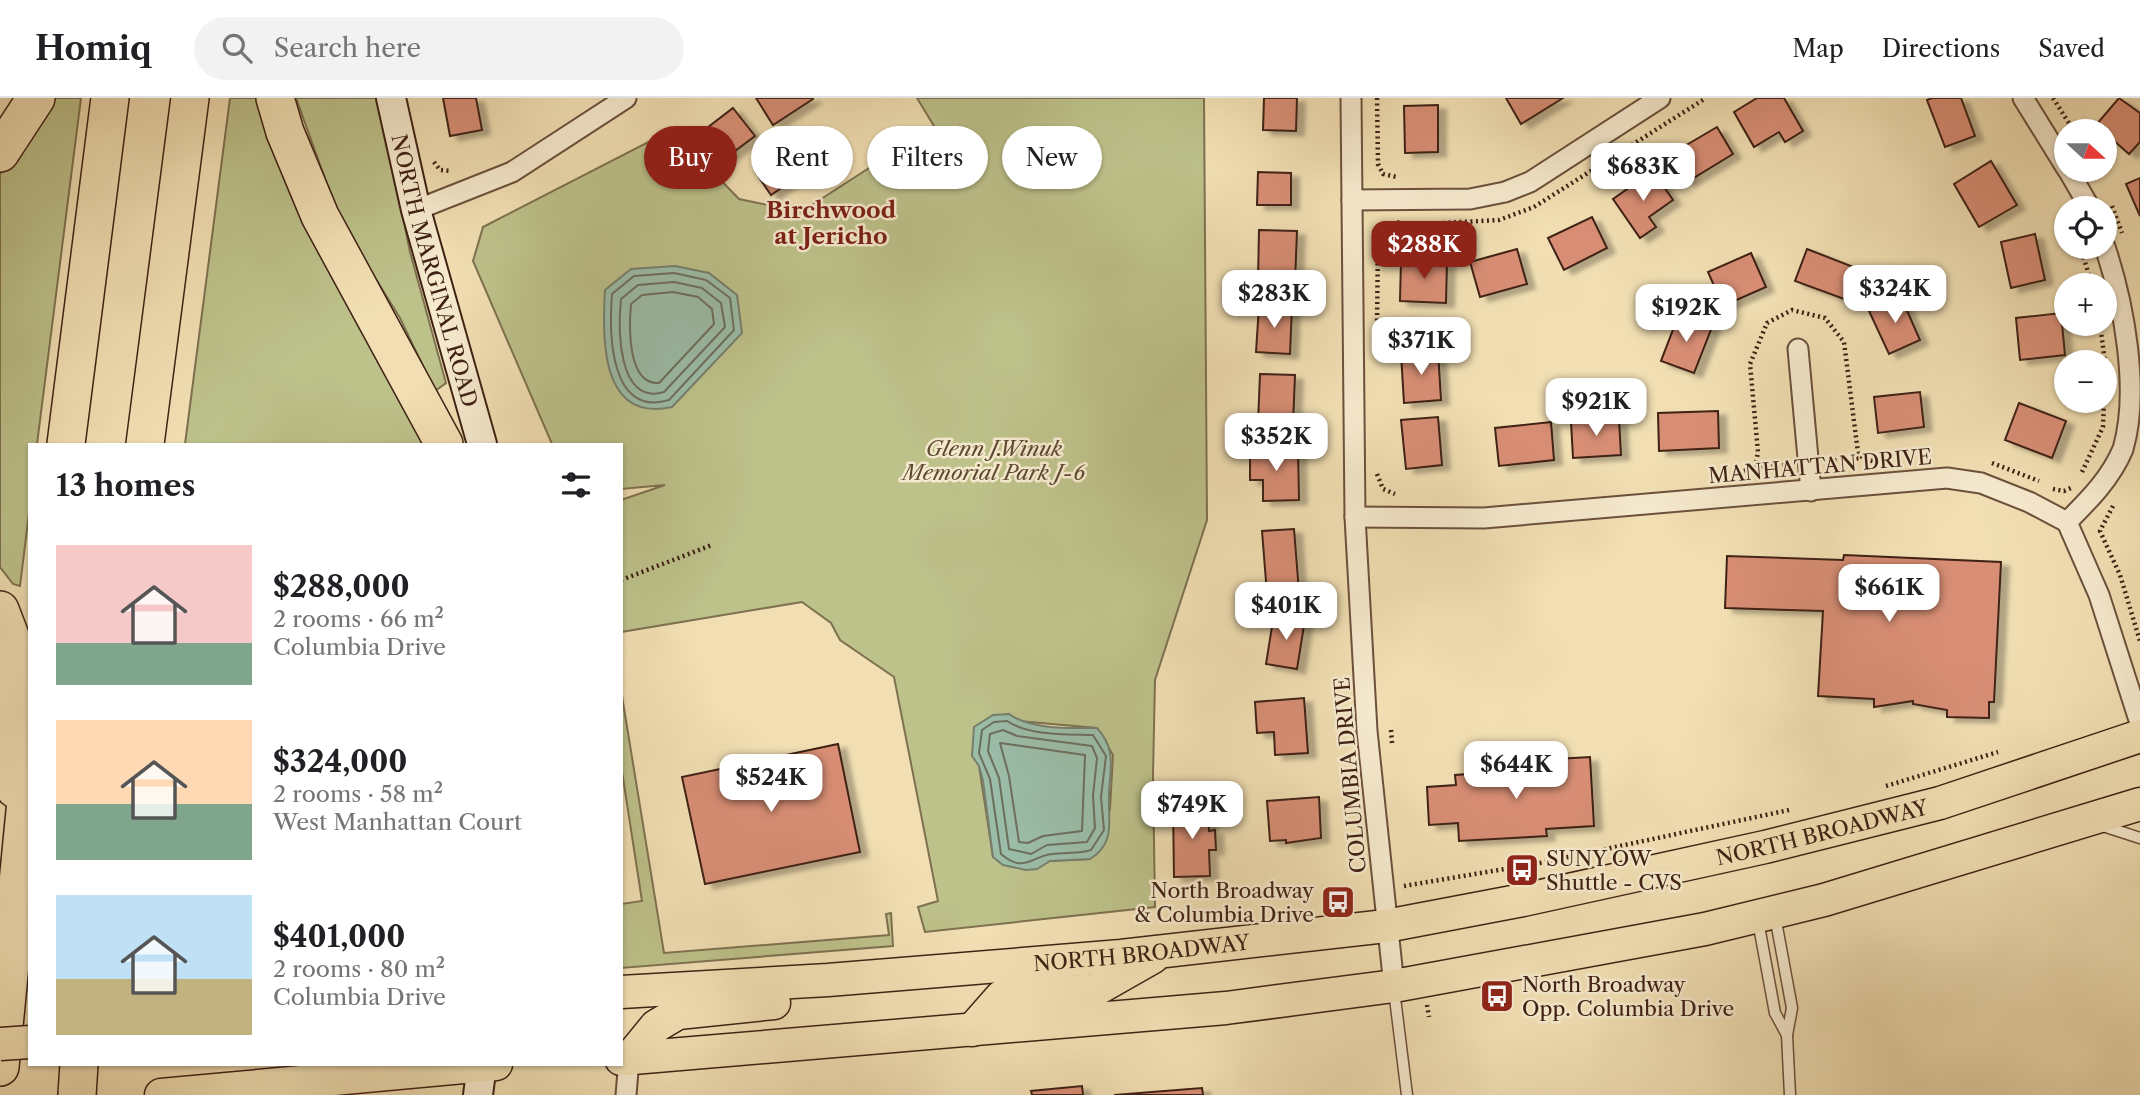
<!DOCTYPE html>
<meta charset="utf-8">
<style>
body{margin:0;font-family:"Libre Caslon Text",serif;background:#f2f2f2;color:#202124;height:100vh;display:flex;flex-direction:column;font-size:26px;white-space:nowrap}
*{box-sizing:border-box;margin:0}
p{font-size:23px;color:#757577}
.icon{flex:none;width:38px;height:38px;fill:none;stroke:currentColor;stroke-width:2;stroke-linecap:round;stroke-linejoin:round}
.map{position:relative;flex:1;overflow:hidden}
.details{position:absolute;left:28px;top:345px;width:595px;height:623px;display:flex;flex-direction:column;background:#fff;border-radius:0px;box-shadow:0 2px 5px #0004}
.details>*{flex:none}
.banner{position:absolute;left:644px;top:28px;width:665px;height:63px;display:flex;gap:14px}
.needle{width:46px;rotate:111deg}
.fabs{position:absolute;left:2054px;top:21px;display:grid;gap:14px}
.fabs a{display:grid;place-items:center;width:63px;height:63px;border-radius:50%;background:#fff;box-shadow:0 2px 5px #0004;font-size:35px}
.price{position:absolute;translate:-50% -60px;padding:0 16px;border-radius:14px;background:#fff;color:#222;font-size:23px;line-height:46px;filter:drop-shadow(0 2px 4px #0008)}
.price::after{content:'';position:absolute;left:50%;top:42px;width:21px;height:16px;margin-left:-10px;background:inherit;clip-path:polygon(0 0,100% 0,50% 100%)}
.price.current{background:#8f2418;color:#fff}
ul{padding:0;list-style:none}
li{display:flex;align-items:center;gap:21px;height:175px;padding:0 28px}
li span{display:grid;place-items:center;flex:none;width:196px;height:140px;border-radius:0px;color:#555}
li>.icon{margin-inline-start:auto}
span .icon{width:84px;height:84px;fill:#fffc;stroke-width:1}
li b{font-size:30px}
h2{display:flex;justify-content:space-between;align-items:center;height:84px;padding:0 28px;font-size:30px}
.pill{padding:0 24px;border-radius:32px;background:#fff;box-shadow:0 2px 5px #0004;font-size:24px;line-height:63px}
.pill.current{background:#8f2418;color:#fff}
header{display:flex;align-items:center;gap:42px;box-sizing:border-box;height:98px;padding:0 35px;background:#fff;border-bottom:2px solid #e0e0e0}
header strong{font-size:33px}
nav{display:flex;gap:38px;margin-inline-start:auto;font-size:24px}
.search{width:490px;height:63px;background:#f2f2f2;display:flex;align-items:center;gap:18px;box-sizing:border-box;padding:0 24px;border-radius:38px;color:#757577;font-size:26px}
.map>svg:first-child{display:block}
</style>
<header>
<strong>Homiq</strong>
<div class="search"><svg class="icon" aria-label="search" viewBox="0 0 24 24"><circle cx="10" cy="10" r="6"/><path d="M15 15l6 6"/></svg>Search here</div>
<nav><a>Map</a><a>Directions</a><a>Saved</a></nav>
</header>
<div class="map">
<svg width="2140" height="997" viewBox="0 0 2140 997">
<defs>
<filter id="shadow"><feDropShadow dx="8" dy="4.5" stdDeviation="2" flood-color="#0004"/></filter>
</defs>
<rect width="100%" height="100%" fill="#f1dfb3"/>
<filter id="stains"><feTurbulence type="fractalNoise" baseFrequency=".00286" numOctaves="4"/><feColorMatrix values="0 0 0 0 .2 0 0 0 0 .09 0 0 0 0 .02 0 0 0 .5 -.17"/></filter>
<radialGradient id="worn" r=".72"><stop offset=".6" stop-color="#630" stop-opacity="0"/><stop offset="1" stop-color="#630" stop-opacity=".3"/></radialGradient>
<g fill="#bdc18a" stroke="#7e714f" stroke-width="2" fill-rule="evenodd">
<polygon points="53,0 81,0 37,346 30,346 30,407 20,488 13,486 0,469 0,76 23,48"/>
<polygon points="230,0 265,0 428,346 185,346"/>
<polygon points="296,0 379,0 410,154 446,285 435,293 400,220 341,125"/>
<path d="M917,0H1204L1207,422L1155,582L1153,677L1155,809L925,834L918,809L938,803L894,579L840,542L831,525L802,504L621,534V402L665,387L621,391V346H552L473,163L483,129L660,38L684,44L739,101L801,114L934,28ZM1009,616L1018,623L1097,630L1113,657L1110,711L1090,761L1050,763L993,759L979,668Z"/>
<polygon points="621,592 664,855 889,837 886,816 891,815 893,848 621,870 621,806 642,803 621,667"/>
</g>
<g fill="#9bbda9" stroke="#767f6d" stroke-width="2">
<path d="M675,168L709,175L737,197L742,235L672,309C600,325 602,240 605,192L631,171Z"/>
<path d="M1009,616C1031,632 1070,630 1097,630C1117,652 1110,670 1109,697C1108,723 1116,745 1090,761L1050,763L1037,771L1026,772L1003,767L993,759L983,683L979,668L972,658L974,629L993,617Z"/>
</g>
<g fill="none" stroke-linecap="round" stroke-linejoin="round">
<g stroke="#6d6f5e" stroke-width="2">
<path d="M674,175L706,182L730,200L734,232L669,302C609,320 609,234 612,196L634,178Z"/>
<path d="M674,184L702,190L721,205L725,229L664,294C617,308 618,229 621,201L638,187Z"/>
<path d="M673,194L698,199L712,211L714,226L659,285C627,287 629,228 631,206L642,197Z"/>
<path d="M1007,623C1029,638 1067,636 1093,637L1106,658L1101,699L1104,732L1091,752C1080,756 1065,754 1052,756C1032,758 1024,776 1001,756L990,681L979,655L982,632L994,624Z"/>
<polygon points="1003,632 1017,638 1092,648 1097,660 1093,698 1095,730 1087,744 1047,747 1031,756 1009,751 999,680 988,653 990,636"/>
<polygon points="1000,645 1085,657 1082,733 1043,738 1028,745 1019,744 1009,678"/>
</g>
</g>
<g fill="#d88e75" stroke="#3f2114" stroke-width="2" filter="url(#shadow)">
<polygon points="443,0 476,0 482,32 450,38"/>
<polygon points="756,0 813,0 813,1 773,27"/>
<polygon points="1264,0 1297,0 1296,33 1263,32"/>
<polygon points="1506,0 1563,0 1521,26"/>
<polygon points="1757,0 1784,0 1803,33 1785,44 1779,34 1754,49 1734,14"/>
<polygon points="1932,0 1961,0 1975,38 1945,49 1927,2"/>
<polygon points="2119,0 2140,15 2140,44 2129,56 2096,27"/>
<polygon points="1438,7 1438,54 1405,55 1404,8"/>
<polygon points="733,10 755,38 715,68 694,40"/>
<polygon points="1717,29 1733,56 1687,84 1671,56"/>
<polygon points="777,60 793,82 771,97 756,75"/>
<polygon points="1991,63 2017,107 1979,129 1954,86"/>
<polygon points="1653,73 1673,102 1649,119 1656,129 1640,140 1613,101"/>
<polygon points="1258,74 1291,75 1291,107 1257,107"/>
<polygon points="2140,80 2140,118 2126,86"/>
<polygon points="1592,119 1607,150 1564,172 1548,140"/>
<polygon points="1259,132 1297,133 1295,183 1258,182"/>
<polygon points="2035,136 2045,182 2011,190 2001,144"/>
<polygon points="1517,151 1527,186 1480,199 1470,164"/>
<polygon points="1807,151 1856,170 1844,201 1795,183"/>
<polygon points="1751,155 1766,189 1723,208 1708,174"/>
<polygon points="1401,162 1447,163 1446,205 1400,203"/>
<polygon points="1901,199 1920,242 1889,256 1869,213"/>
<polygon points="1259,208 1292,209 1290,256 1256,254"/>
<polygon points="2061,215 2065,257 2020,262 2016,220"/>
<polygon points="1679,216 1712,229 1694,275 1661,263"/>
<polygon points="1438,253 1441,302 1404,305 1401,256"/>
<polygon points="1260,276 1295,277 1293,326 1258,325"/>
<polygon points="1920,294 1924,329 1878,335 1874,299"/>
<polygon points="2019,305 2066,323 2052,360 2005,342"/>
<polygon points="1718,313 1719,350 1659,353 1658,315"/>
<polygon points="1438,319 1442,367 1406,371 1401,322"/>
<polygon points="1619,321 1621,357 1573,360 1571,324"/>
<polygon points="1551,324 1554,362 1499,368 1495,330"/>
<polygon points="1298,351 1299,402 1263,403 1263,382 1250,382 1250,352"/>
<polygon points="1294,431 1299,494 1267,496 1262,433"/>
<polygon points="1844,457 2001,464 1994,604 1989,604 1989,620 1947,619 1947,612 1913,606 1913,603 1874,609 1874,601 1818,598 1823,513 1725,510 1727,458 1843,462"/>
<polygon points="1274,516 1305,521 1297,571 1266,566"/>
<polygon points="1304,600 1308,655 1275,657 1274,634 1257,635 1255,604"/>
<polygon points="838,646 860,754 705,786 682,679"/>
<polygon points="1590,659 1594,728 1546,731 1547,738 1459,743 1458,725 1429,727 1427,689 1456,687 1455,677 1540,671 1539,662"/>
<polygon points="1319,699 1321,740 1286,745 1286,742 1270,743 1267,703"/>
<polygon points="1208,707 1209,733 1215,732 1216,752 1209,752 1210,778 1174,779 1173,708"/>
<polygon points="1082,988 1083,997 1032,997 1031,993"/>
<polygon points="1202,990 1203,997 1114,997"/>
</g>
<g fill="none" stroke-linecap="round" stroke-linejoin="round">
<g stroke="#6c503c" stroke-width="13">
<g id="lane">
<polyline points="2103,728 2140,740"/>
<polyline points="1775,818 1792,910 1787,937 1790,997"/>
<polyline points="1758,823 1775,915 1787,937"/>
<polyline points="1394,892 1407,997"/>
</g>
</g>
<g stroke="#6c503c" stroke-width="23">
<g id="street">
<polyline points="1351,0 1355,419 1367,633 1394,888"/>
<polyline points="2023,0 2067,71"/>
<polyline points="2068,72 2090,110"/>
<polyline points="1352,102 1470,101 1505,94 1530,84 1660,0"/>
<polyline points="416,112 512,74 626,0"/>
<polyline points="1798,251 1811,393"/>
<polyline points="1355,419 1484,420 1947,380 1981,385 2029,404 2067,424 2099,497 2140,625"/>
<path d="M2067,424C2089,402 2111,380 2123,351C2140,293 2124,206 2105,149"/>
<polyline points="626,997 629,961"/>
</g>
</g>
<g stroke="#3f2114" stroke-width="32">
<g id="secondary">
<path id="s1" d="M391,0L416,112L482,346"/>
<polyline points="478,997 482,966"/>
</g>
</g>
<g stroke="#3f2114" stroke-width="35">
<g id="primary">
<path id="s2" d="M621,894L828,882L1121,858L1386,828L1523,802L1765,749L1940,705L2140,638"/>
<polyline points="972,932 1001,899 1095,892 1153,859"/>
<polyline points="621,961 1226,910 1394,888 1705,831 1824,802 2140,706"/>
<polyline points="629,961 656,928 678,915 774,905"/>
<polyline points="161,997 496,966"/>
</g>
</g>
<g stroke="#3f2114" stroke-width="40">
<g id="highway">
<polyline points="275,0 285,34 320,118 444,346"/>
<polyline points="0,55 36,0"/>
<polyline points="66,346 110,0"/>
<polyline points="145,346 190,0"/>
<polyline points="0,512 10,538 15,691"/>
<polyline points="0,969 30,662"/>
<polyline points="77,997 79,966"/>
</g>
</g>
<g stroke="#3f2114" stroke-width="4.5" stroke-dasharray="2 3.5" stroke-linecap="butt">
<polyline points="1377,0 1378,66 1383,76 1397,79"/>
<polyline points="2053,0 2074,33"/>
<polyline points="434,64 440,72 452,73"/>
<polyline points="2112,108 2122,135"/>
<polyline points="1443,125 1499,122 1534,109 1706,0"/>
<polyline points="2080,149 2091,183"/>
<polyline points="2100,226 2105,264"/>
<polyline points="1377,228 1378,140 1383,129 1400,124"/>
<polyline points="1829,363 1862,360"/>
<polyline points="1992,365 2039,383"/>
<polyline points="1755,369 1789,367"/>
<polyline points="2082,374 2103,329 2105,275"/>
<polyline points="1739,375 1755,369 1758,354 1750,266 1767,225 1792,212 1825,220 1844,244 1858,355 1863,360 1876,364"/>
<polyline points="1377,376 1383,391 1395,396"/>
<polyline points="2053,391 2064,393 2071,390"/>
<polyline points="2113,408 2100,433 2120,477 2140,543"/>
<polyline points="621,482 712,447"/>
<polyline points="1391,632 1392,645"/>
<polyline points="1886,688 1998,654"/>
<polyline points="1404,788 1540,765 1789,712"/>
<polyline points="1427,907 1429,919"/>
</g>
<use href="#lane" stroke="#f6eace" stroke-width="10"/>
<use href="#street" stroke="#f6eace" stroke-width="19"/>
<use href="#secondary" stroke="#f6eace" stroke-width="28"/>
<use href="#primary" stroke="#f1dfb3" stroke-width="32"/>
<use href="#highway" stroke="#f1dfb3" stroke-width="37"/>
<g stroke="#3f2114" stroke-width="35" stroke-linecap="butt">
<polyline id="primary-bridge" points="0,946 30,944"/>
</g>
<use href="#primary-bridge" stroke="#f1dfb3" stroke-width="32"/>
</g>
<defs>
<g id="bus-square" transform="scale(1.75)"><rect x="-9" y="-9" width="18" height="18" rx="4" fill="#8f2418" stroke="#f6eace"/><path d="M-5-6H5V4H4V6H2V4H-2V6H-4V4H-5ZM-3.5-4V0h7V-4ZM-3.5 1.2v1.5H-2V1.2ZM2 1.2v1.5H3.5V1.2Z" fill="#fff"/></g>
</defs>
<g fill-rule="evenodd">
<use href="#bus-square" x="1522" y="772"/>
<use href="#bus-square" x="1338" y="804"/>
<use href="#bus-square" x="1497" y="898"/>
</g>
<g text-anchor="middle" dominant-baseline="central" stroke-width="5" stroke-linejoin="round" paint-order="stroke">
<g font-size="21" fill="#3f2114" stroke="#f6eace">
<text stroke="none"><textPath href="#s1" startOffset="178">NORTH MARGINAL ROAD</textPath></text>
<text transform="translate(1820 368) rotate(-5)">MANHATTAN DRIVE</text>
<text transform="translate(1350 677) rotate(-95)">COLUMBIA DRIVE</text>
<text stroke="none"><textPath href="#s2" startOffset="1214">NORTH BROADWAY</textPath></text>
<text stroke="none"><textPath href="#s2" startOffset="522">NORTH BROADWAY</textPath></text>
</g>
<g font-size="21" font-style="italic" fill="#5e4932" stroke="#f6eace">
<text x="994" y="350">Glenn J.Winuk<tspan x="994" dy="24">Memorial Park J-6</tspan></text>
</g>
<g font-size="21" fill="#3f2114" stroke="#f6eace" text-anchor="start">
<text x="1546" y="760">SUNY OW<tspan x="1546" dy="24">Shuttle - CVS</tspan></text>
<text x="1314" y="792" text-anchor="end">North Broadway<tspan x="1314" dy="24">&amp; Columbia Drive</tspan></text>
<text x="1522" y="886">North Broadway<tspan x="1522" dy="24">Opp. Columbia Drive</tspan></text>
</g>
<g font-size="23" font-weight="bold" fill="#7a1f14" stroke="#f6eace">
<text x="831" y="112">Birchwood<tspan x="831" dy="26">at Jericho</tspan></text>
</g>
</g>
<rect width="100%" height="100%" filter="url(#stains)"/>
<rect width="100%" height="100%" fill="url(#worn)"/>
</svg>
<div class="fabs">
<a><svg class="needle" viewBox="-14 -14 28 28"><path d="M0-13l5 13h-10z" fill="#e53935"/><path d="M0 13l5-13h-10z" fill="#757577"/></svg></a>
<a><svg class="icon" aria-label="locate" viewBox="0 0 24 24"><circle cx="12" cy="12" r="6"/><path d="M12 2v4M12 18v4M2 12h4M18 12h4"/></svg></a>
<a>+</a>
<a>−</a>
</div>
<b class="price" style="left:1643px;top:105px">$683K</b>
<b class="price current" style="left:1424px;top:183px">$288K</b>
<b class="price" style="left:1895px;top:227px">$324K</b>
<b class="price" style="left:1274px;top:232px">$283K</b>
<b class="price" style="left:1686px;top:246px">$192K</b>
<b class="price" style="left:1421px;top:279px">$371K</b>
<b class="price" style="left:1596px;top:340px">$921K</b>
<b class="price" style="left:1276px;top:375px">$352K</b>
<b class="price" style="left:1889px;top:526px">$661K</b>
<b class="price" style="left:1286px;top:544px">$401K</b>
<b class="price" style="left:1516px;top:703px">$644K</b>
<b class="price" style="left:771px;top:716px">$524K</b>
<b class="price" style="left:1192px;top:743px">$749K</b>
<div class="banner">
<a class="pill current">Buy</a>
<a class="pill">Rent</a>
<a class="pill">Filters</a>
<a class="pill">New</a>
</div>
<section class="details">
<h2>13 homes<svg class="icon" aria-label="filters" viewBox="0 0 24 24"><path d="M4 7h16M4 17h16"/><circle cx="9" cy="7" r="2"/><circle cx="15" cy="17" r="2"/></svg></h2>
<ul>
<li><span style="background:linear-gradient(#f6c9c9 70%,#7fa58c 0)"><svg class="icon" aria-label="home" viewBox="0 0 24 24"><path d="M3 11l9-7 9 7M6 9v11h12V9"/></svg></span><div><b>$288,000</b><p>2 rooms · 66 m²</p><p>Columbia Drive</p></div></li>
<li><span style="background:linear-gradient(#ffd9b3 60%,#7fa58c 0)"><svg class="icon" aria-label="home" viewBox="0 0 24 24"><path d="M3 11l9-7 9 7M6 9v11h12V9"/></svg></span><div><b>$324,000</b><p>2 rooms · 58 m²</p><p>West Manhattan Court</p></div></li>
<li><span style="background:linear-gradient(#bfe0f5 60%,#c2b280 0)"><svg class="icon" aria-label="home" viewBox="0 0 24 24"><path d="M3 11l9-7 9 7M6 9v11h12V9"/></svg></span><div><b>$401,000</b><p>2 rooms · 80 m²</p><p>Columbia Drive</p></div></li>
</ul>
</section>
</div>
